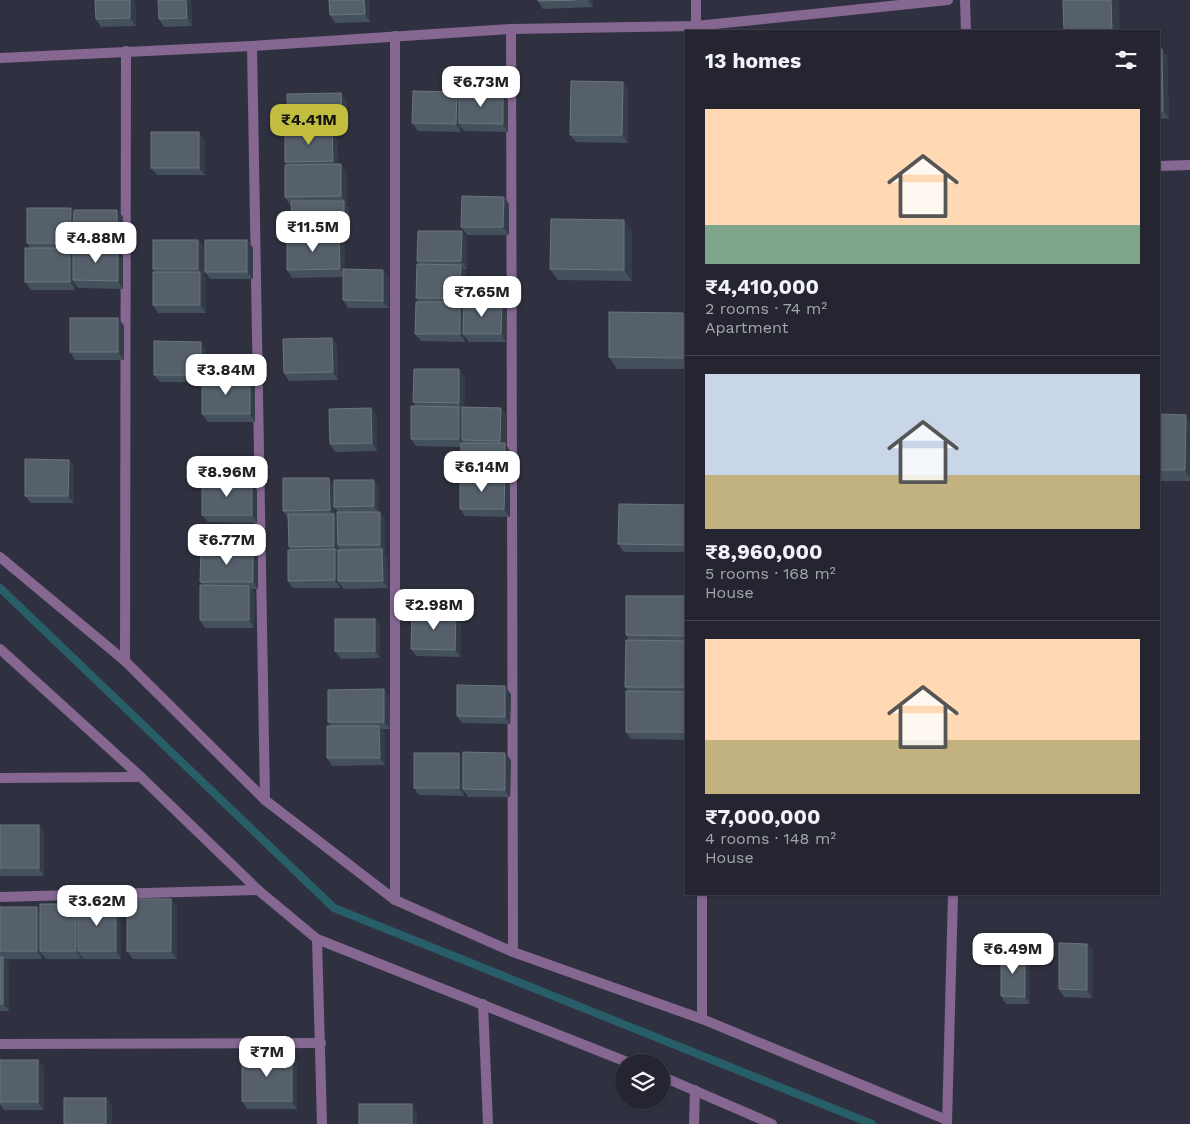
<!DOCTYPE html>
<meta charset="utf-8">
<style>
body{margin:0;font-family:"Work Sans",sans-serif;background:#30313c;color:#f1f3f6;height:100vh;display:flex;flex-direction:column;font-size:19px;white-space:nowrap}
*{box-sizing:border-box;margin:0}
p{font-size:16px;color:#a3a5ab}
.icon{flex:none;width:28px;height:28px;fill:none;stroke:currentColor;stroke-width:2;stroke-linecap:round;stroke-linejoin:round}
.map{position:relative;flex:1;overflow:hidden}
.details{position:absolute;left:685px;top:30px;width:475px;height:865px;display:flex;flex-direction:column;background:#242530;border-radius:0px;box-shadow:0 1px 4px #0004,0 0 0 1px #41424c}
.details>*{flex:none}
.fabs{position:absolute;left:615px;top:1054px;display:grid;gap:10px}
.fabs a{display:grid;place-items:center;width:55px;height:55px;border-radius:50%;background:#242530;box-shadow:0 1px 4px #0004,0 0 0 1px #41424c;font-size:25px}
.price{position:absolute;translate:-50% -42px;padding:0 11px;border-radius:10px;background:#fff;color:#222;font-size:16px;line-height:32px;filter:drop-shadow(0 1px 2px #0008)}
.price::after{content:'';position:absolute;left:50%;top:30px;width:15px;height:11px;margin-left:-8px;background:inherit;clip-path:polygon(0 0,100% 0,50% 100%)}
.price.current{background:#c3bd3f;color:#111}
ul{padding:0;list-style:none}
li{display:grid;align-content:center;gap:10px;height:265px;padding:0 20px}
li+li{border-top:1px solid #41424c}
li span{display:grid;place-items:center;height:155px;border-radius:0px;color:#555}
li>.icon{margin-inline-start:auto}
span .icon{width:90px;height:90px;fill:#fffc;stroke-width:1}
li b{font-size:21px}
h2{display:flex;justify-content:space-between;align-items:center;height:60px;padding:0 20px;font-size:21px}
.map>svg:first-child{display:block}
</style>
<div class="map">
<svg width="1190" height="1124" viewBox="0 0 1190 1124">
<rect width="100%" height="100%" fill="#303140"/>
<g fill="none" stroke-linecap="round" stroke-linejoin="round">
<polyline stroke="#275e68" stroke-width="8" points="0,588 334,908 872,1124"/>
<g stroke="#856791" stroke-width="10">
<polyline points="696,0 696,31"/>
<polyline points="965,0 966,31"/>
<polyline points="511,29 513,952"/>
<polyline points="395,36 395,900"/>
<polyline points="252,46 265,800"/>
<polyline points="0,58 252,46 511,29 696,26 948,0"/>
<polyline points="1159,166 1190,165"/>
<polyline points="0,557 125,661 265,800 395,900 513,952 702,1019 947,1120"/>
<polyline points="0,649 141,777 258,890 317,939 627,1062"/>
<polyline points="125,661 126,51"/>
<polyline points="0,778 141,777"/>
<polyline points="702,894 702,1019"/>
<polyline points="0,897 258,890"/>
<polyline points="317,939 322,1124"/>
<polyline points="483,1004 488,1124"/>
<polyline points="0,1044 321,1043"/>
<polyline points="661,1076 772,1124"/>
<polyline points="694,1124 695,1090"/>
<polyline points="947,1124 953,894"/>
</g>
</g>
<g fill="#44505b" fill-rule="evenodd">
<polygon points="135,0 136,26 101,27 96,19"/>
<polygon points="158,0 191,0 192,26 164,27 159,19"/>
<polygon points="370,0 370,22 335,23 330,15"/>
<polygon points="538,0 593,0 593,7 543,9 538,1"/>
<polygon points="1159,49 1162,49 1167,57 1169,118 1159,119"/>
<polygon points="623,82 628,90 628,143 576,142 570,135"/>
<polygon points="341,93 347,101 347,133 335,134 337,136 338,164 346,171 347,204 346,204 349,208 350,239 343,240 345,242 345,269 383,270 389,277 389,308 348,308 343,300 343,277 292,278 287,270 294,236 292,233 291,205 290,205 285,197 287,165 285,162 290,129 288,127"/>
<polygon points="459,95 508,100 508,132 464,131 461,127 461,132 418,131 412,123"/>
<polygon points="205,140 205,175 157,175 151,168"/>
<polygon points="504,197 509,204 509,235 467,235 461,227"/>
<polygon points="71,208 73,212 117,210 123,217 123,250 119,250 123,256 123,289 78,288 75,283 75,290 31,290 25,282 30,248 27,243"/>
<polygon points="462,231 467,239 467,269 464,269 466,272 466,302 507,310 506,342 469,342 465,337 465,342 421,341 415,334 419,302 416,298 420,264 417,261"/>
<polygon points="632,231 632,281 558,280 550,269"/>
<polygon points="198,240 204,248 204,276 206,279 206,313 158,313 153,305 155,272 153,269"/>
<polygon points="247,240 253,248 253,279 210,279 205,272"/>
<polygon points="118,318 124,326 124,360 75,360 70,352"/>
<polygon points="686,318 686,369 617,369 609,357"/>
<polygon points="332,338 337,345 338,380 289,381 284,373"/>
<polygon points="206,349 206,378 255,386 255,422 208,422 202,414 202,382 160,382 154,375"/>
<polygon points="465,377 464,407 501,408 506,415 506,445 510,451 510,481 508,481 510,484 510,517 465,516 460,509 463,476 461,472 461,447 416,446 411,439 416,406 413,402"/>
<polygon points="371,408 377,416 377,451 335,452 330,444"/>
<polygon points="1159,414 1190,421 1190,481 1159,481"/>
<polygon points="69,460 74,467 74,503 31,503 25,496"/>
<path d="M334,484L379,487V512L385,519V552H384L387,557L388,588L344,589L340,584V588H293L288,581L291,550L289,547L288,518L283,511ZM335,508L338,512L337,518L335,515Z"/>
<polygon points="257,490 257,523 208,522 202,515"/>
<polygon points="686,505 686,552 624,552 618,544"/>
<polygon points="258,557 258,589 252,589 255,593 254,628 205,628 200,620 203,585 200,582"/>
<polygon points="686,596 686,740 631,739 626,732 628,691 625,687 629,640 626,635"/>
<polygon points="375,619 380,626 380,658 341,659 335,651"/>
<polygon points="461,620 461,657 416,656 411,649"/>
<polygon points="384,689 389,697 390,729 382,729 385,733 385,765 332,766 327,758 331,726 328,722"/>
<polygon points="511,694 510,724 462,723 457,716"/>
<polygon points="459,753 463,759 511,760 510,797 468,797 464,791 464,796 419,795 414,788"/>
<polygon points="0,825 39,825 44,832 44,876 1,876 0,875"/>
<polygon points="171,899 177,907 177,959 133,959 127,951"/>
<polygon points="76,904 78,907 121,910 121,959 83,959 81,956 81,959 46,959 42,954 42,959 5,959 9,964 9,1011 0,1011 0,907 40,912"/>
<polygon points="1087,944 1093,951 1092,998 1064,997 1059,989"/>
<polygon points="1025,954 1030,962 1030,1004 1006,1004 1001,996"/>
<polygon points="292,1054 297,1061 297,1109 247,1109 242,1101"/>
<polygon points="0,1060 38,1060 44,1068 44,1110 4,1110 0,1104"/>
</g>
<g fill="#353d4a">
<polygon points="130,0 135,0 136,26 130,18"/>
<polygon points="186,0 191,0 192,26 187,18"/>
<polygon points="364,0 370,0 370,22 365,14"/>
<polygon points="588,0 593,0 593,7"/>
<polygon points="1111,0 1119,0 1120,31 1112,31"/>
<polygon points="1162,49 1167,57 1169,118 1163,111"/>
<polygon points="623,82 628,90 628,143 622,135"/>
<polygon points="457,92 462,99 459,123 461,127 461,132 456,124"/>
<polygon points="503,92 508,100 508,132 503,124"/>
<polygon points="341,93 347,101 347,133 342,126"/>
<polygon points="332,129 337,136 338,169 333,161"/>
<polygon points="199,132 205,140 205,175 199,168"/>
<polygon points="341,164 346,171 347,204 341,196"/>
<polygon points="504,197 509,204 509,235 503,227"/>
<polygon points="344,201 349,208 350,239 344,232"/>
<polygon points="71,208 76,216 73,242 76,246 76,251 70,243"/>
<polygon points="117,210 123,217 123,250 117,242"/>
<polygon points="624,220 632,231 632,281 624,270"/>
<polygon points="462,231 467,239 467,269 461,261"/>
<polygon points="339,235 345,242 345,277 340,269"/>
<polygon points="198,240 204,248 204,276 206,279 206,313 200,305 200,272 198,269"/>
<polygon points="247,240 253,248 253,279 247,272"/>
<polygon points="70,248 75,256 73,280 75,283 75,290 70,282"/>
<polygon points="118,248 123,256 123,289 118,281"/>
<polygon points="461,265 466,272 466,306 460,298"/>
<polygon points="383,270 389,277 389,308 383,301"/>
<polygon points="460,302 466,310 463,334 465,337 465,342 460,334"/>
<polygon points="502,302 507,310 506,342 501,334"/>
<polygon points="683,313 686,318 686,363 683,358"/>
<polygon points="118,318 124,326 124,360 118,352"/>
<polygon points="332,338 337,345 338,380 333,372"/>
<polygon points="201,342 206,349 206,382 201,375"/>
<polygon points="459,369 465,377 464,411 459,403"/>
<polygon points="250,378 255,386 255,422 250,414"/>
<polygon points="459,407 464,414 462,440 464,444 464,447 459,439"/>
<polygon points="371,408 377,416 377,451 372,443"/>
<polygon points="501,408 506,415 506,445 510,451 510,481 504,473 505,447 500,441"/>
<polygon points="1186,415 1190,421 1190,478 1185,470"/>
<polygon points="69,460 74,467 74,503 68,496"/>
<polygon points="505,477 510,484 510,517 504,509"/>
<polygon points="329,478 334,485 335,515 339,521 338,545 339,548 340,554 334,546 334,516 330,510"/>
<polygon points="374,480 379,487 379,514 374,506"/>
<polygon points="252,482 257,490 257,523 252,515"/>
<polygon points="380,512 385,519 385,552 380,545"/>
<polygon points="253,549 258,557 258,589 253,582"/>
<polygon points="335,549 340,557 338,581 340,584 340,588 335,580"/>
<polygon points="382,549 387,557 388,588 383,581"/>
<polygon points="249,586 255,593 254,628 249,620"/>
<polygon points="456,612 461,620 461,657 455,650"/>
<polygon points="375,619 380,626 380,658 375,651"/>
<polygon points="505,686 511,694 510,724 505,717"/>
<polygon points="384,689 389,697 390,729 384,722"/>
<polygon points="379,726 385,733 385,765 380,758"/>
<polygon points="459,753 464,761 463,789 464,791 464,796 459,788"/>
<polygon points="505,753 511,760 510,797 505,790"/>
<polygon points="39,825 44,832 44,876 39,868"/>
<polygon points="171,899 177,907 177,959 171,951"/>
<polygon points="116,903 121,910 121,959 116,951"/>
<polygon points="76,904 81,912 78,951 81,956 81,959 76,951"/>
<polygon points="37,907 42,915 40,951 42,954 42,959 37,951"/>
<polygon points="1087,944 1093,951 1092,998 1087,990"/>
<polygon points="1025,954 1030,962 1030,1004 1025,997"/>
<polygon points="3,957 9,964 9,1011 3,1004"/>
<polygon points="292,1054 297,1061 297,1109 292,1101"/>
<polygon points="38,1060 44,1068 44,1110 38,1102"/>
<polygon points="106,1098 112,1106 112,1124 106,1124"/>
<polygon points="412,1104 417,1112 417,1124 412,1124"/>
</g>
<g fill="#55606b" stroke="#6b757f">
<polygon points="95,0 130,0 130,18 96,19"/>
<polygon points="158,0 186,0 187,18 159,19"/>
<polygon points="329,0 364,0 365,14 330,15"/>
<polygon points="538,0 575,0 538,1"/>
<polygon points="1063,0 1111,0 1112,31 1064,31"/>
<polygon points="1159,49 1162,49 1163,111 1159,111"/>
<polygon points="571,81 623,82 622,135 570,135"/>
<polygon points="413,91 457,92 456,124 412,123"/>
<polygon points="459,92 503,92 503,124 459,123"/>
<polygon points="341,93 342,126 288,127 287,94"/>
<polygon points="332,129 333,161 285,162 285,130"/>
<rect x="151" y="132" width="48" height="36"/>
<polygon points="341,164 341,196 285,197 285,165"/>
<polygon points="462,196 504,197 503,227 461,227"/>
<polygon points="291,201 344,201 344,232 292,233"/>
<polygon points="27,208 71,208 70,243 27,243"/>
<polygon points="74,210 117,210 117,242 73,242"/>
<polygon points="551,219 624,220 624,270 550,269"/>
<polygon points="418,231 462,231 461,261 417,261"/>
<polygon points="339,235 340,269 287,270 287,236"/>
<rect x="153" y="240" width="45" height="29"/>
<rect x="205" y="240" width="42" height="32"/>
<rect x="25" y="248" width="45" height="34"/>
<polygon points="73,248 118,248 118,281 73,280"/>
<polygon points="417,264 461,265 460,298 416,298"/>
<polygon points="343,269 383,270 383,301 343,300"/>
<rect x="153" y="272" width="47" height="33"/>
<polygon points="464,301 502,302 501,334 463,334"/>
<polygon points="416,302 460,302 460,334 415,334"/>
<polygon points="609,312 683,313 683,358 609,357"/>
<rect x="70" y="318" width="48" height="34"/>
<polygon points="332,338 333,372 284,373 283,339"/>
<polygon points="154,341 201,342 201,375 154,375"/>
<polygon points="414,369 459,369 459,403 413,402"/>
<rect x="202" y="378" width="48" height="36"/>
<polygon points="411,406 459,407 459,439 411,439"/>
<polygon points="462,407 501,408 500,441 462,440"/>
<polygon points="371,408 372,443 330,444 329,409"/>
<polygon points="1159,414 1186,415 1185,470 1159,470"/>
<polygon points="461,443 505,443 504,473 461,472"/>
<polygon points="25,459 69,460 68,496 25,496"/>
<polygon points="460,476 505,477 504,509 460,509"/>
<polygon points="283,478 329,478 330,510 283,511"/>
<polygon points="334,480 374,480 374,506 334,507"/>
<rect x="202" y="482" width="50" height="33"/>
<polygon points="619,504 686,505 686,545 618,544"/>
<polygon points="337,512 380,512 380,545 338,545"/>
<polygon points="288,514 334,514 334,546 289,547"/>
<polygon points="201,549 253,549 253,582 200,582"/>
<polygon points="335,549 335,580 288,581 288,550"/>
<polygon points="382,549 383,581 338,581 338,550"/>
<polygon points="200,585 249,586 249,620 200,620"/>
<polygon points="626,596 686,596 686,636 626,635"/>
<polygon points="412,612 456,612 455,650 411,649"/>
<rect x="335" y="619" width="40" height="32"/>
<polygon points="626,640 686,641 686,687 625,687"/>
<polygon points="457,685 505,686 505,717 457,716"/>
<polygon points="384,689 384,722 328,722 328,690"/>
<polygon points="626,691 686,692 686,732 626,732"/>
<polygon points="327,726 379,726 380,758 327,758"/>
<polygon points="463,752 505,753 505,790 463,789"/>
<rect x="414" y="753" width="45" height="35"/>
<rect x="0" y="825" width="39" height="43"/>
<rect x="127" y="899" width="44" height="52"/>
<rect x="78" y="903" width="38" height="48"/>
<rect x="40" y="904" width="36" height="47"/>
<rect x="0" y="907" width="37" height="44"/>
<polygon points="1059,943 1087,944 1087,990 1059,989"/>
<polygon points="1001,954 1025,954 1025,997 1001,996"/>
<rect x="0" y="957" width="3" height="47"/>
<rect x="242" y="1054" width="50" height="47"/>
<rect x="0" y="1060" width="38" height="42"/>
<rect x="64" y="1098" width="42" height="26"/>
<rect x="359" y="1104" width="53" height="20"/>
</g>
</svg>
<div class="fabs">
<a><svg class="icon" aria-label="layers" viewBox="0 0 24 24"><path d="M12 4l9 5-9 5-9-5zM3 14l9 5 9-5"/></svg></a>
</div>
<b class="price" style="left:481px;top:108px">₹6.73M</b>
<b class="price current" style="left:309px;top:146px">₹4.41M</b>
<b class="price" style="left:313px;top:253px">₹11.5M</b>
<b class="price" style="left:96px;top:264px">₹4.88M</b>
<b class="price" style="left:482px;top:318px">₹7.65M</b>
<b class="price" style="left:226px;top:396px">₹3.84M</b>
<b class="price" style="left:482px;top:493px">₹6.14M</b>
<b class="price" style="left:227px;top:498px">₹8.96M</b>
<b class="price" style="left:227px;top:566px">₹6.77M</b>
<b class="price" style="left:434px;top:631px">₹2.98M</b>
<b class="price" style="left:97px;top:927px">₹3.62M</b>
<b class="price" style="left:1013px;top:975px">₹6.49M</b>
<b class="price" style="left:267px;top:1078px">₹7M</b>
<section class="details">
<h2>13 homes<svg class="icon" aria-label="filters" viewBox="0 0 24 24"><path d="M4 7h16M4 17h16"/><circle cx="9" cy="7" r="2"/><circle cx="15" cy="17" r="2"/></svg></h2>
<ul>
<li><span style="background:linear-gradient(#ffd9b3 75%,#7fa58c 0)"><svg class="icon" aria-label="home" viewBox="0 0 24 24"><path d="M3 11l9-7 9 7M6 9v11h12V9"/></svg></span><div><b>₹4,410,000</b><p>2 rooms · 74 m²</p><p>Apartment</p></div></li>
<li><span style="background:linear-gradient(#c9d6e8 65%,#c2b280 0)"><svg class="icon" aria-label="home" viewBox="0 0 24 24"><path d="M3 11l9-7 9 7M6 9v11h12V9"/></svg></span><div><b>₹8,960,000</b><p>5 rooms · 168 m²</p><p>House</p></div></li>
<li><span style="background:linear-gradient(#ffd9b3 65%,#c2b280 0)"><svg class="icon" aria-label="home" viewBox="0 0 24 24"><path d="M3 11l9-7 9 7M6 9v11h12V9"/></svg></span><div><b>₹7,000,000</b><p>4 rooms · 148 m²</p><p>House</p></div></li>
</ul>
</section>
</div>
